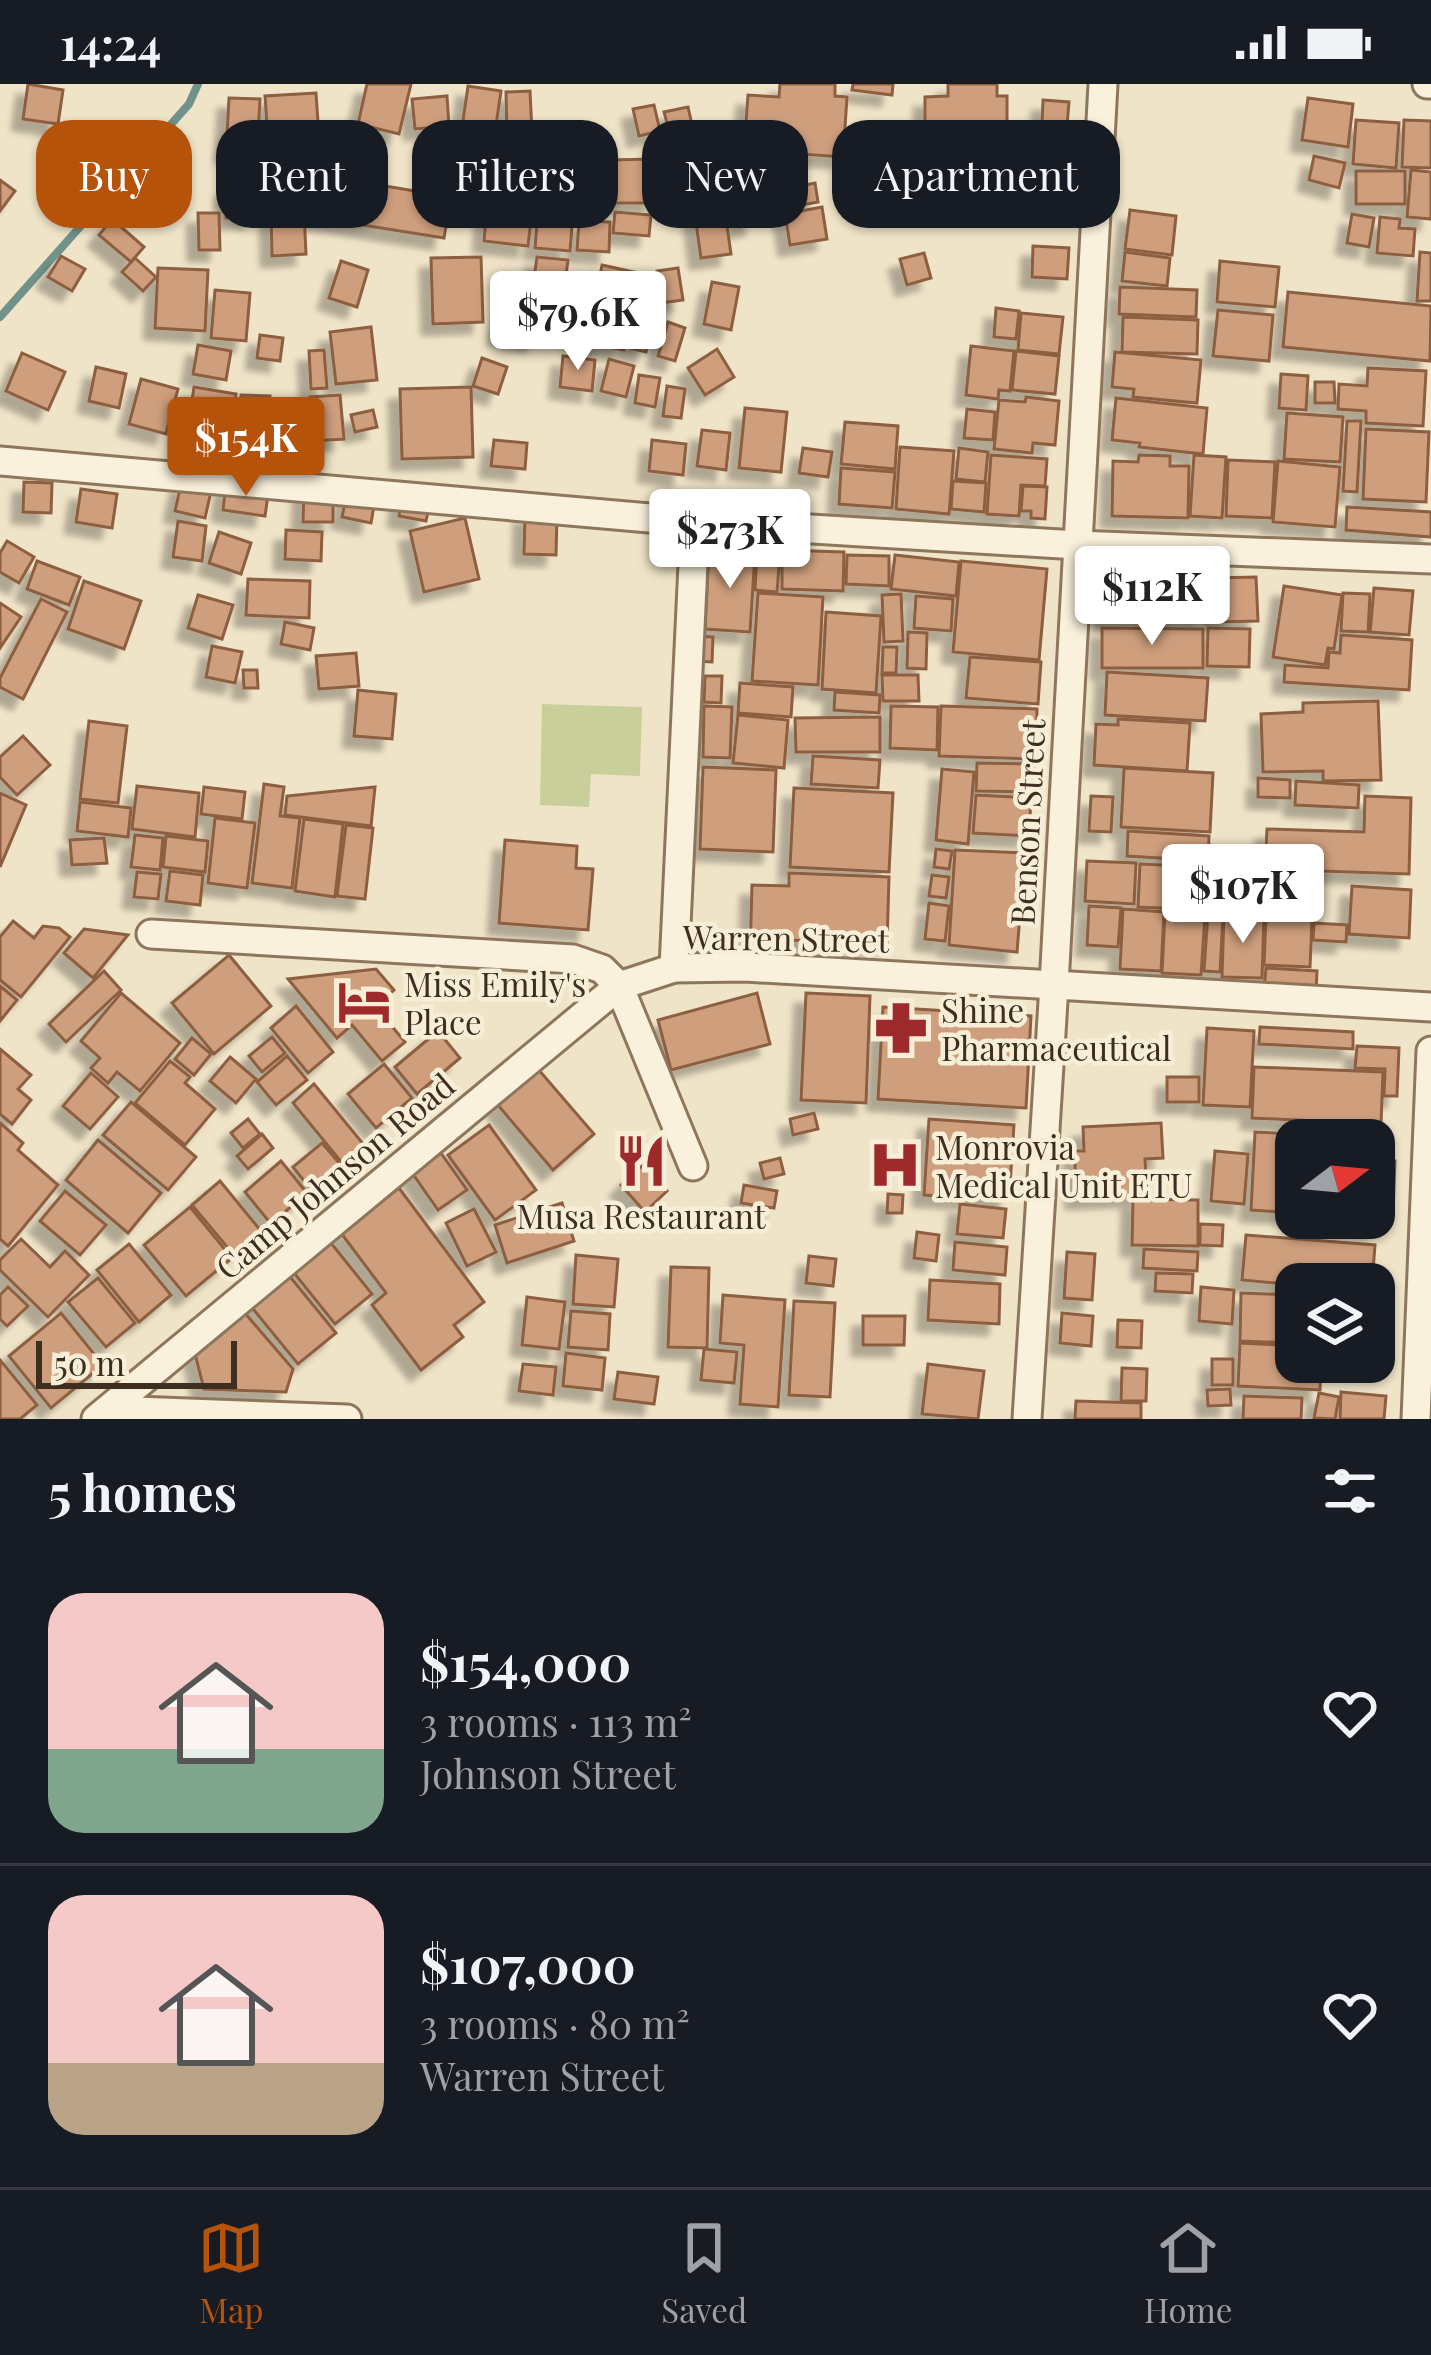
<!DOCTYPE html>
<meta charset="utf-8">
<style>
body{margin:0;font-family:"Playfair Display",serif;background:#20242c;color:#f1f3f6;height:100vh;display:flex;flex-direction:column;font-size:45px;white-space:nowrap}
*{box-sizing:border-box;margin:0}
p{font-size:39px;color:#9ea1a6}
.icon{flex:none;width:66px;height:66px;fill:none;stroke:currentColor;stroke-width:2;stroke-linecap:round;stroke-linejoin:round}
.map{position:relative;height:1335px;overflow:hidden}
.side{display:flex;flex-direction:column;background:#171b24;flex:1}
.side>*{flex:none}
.banner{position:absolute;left:36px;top:36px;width:1359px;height:108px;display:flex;gap:24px}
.needle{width:78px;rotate:74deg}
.controls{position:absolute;left:1275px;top:1035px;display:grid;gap:24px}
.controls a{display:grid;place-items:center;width:120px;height:120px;border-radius:24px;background:#171b24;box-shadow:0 3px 9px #0004;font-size:60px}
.scale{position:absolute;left:36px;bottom:30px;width:201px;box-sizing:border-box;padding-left:12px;border:6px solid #3d2e20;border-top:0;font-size:33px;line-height:42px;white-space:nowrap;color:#3d2e20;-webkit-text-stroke:9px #f7eed8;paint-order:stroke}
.price{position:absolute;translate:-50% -102px;padding:0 27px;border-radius:12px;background:#fff;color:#222;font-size:39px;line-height:78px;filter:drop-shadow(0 3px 6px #0008)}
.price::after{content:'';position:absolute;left:50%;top:72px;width:36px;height:27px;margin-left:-18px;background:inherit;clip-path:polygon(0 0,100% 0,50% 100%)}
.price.active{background:#b45309;color:#fff}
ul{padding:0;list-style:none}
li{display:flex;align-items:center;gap:36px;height:300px;padding:0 48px}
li+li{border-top:3px solid #363941}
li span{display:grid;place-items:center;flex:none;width:336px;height:240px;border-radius:36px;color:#555}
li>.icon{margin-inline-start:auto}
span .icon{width:144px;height:144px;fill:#fffc;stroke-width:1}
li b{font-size:51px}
h2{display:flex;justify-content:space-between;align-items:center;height:144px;padding:0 48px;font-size:51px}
.tag{padding:0 42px;border-radius:36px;background:#171b24;box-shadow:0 3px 9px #0004;font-size:42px;line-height:108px}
.tag.active{background:#b45309;color:#fff}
.status{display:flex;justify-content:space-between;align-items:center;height:84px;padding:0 60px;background:#171b24;direction:ltr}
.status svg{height:33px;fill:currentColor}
.tabs{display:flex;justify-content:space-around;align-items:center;height:168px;border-top:3px solid #363941;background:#171b24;font-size:33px;color:#9ea1a6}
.tabs a{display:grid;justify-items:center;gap:6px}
.tabs .active{color:#b45309}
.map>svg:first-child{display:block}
</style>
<div class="status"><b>14:24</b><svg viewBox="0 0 49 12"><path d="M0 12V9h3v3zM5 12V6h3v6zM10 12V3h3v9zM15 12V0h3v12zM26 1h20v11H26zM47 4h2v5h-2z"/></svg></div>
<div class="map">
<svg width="1431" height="1335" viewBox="0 0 1431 1335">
<defs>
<filter id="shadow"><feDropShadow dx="-11" dy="11" stdDeviation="3" flood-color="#0004"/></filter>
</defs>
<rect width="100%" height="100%" fill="#f0e4c8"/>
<polygon fill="#c9cf9b" points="542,620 642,623 640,692 591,690 589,723 540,721"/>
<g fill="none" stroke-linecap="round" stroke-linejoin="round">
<polyline stroke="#6f938a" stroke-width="8" points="0,233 189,20 198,0"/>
</g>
<g fill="#cf9f7d" stroke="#8d5f41" stroke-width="3" filter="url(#shadow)">
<polygon points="28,0 63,6 58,40 23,35"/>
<polygon points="367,0 411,0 399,50 358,40"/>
<polygon points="780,0 835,0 835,12 847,13 843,73 744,66 748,11 779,13"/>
<polygon points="853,0 893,0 892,11 852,6"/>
<polygon points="948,0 997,0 997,12 1007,12 1007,59 925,59 925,13 948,12"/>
<polygon points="468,2 501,7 494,55 461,50"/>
<polygon points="530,7 532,49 507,50 506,8"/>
<polygon points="316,9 320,67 269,70 265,12"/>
<polygon points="447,12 449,42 415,45 412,15"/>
<polygon points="229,14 260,15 257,69 226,68"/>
<polygon points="1308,14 1353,20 1348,63 1302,56"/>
<polygon points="1043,16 1069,18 1067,42 1042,40"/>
<polygon points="654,21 660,47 639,52 633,25"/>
<polygon points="688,23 693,45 670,50 664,28"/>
<polygon points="1356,36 1399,39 1396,84 1353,80"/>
<polygon points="1404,36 1431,37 1431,84 1402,83"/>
<polygon points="1036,56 1065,58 1063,80 1034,77"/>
<polygon points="796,70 801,92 771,100 765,78"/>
<polygon points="1314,72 1345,79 1339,104 1309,96"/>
<polygon points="652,75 653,119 609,119 609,76"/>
<polygon points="492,77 522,83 517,111 486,106"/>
<polygon points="592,81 597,115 562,120 557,87"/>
<polygon points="1411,86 1431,88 1431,135 1407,133"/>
<rect x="1356" y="87" width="49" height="33"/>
<polygon points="313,90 451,113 444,154 306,132"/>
<polygon points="1033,93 1060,96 1058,117 1031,114"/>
<polygon points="0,96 15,107 0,127"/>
<polygon points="815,99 818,118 790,123 786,105"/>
<polygon points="226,103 254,104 254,134 226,134"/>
<polygon points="722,107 731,170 701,174 692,111"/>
<polygon points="752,113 756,140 739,143 733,117"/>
<polygon points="487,122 532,127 528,162 484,157"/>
<polygon points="822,123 827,155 790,161 785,130"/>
<polygon points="1130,126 1176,132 1172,171 1125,165"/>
<polygon points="304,127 306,170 272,172 271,128"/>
<polygon points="538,127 573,130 570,167 535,164"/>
<polygon points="615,128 651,131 649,152 613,149"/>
<polygon points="198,129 219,129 220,166 199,166"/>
<polygon points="1352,130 1374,134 1369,163 1347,159"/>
<polygon points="1380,133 1400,135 1399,144 1415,145 1413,172 1377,169"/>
<polygon points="112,135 144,163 131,178 99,151"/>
<polygon points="579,137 610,138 609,168 577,166"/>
<polygon points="1033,162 1069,164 1067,195 1032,193"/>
<polygon points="1125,168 1170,174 1167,202 1122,197"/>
<polygon points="1420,168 1431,169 1431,217 1417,217"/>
<polygon points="924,169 931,194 907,201 900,175"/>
<polygon points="61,172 85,185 72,207 48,193"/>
<polygon points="481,173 483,238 433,240 431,174"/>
<polygon points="537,173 568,176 565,198 534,194"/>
<polygon points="135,174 156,193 143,207 122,188"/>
<polygon points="341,177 368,186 357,223 329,214"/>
<polygon points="1220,177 1279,183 1275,223 1217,218"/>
<polygon points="602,181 638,189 632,220 596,213"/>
<polygon points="158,184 208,186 205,247 155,244"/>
<polygon points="678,184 683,216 661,219 657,187"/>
<polygon points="712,198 739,203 731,246 704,240"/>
<polygon points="1120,203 1197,206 1196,233 1119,230"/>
<polygon points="215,206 250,209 246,257 211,254"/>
<polygon points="1288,208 1431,222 1430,277 1283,263"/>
<polygon points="506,221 543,230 536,257 499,249"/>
<polygon points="996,224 1019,227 1016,255 994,253"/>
<polygon points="590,225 630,231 624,266 584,259"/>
<polygon points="1218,226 1273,231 1269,277 1213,272"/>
<polygon points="1021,229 1063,233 1059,270 1018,266"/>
<polygon points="1123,233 1198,236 1197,270 1122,268"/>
<polygon points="668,238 685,244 675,277 658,272"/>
<polygon points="635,240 652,243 646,268 629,264"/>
<polygon points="371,243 377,296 336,300 330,248"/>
<polygon points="260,251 283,254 280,277 257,274"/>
<polygon points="198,261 231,267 226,296 193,290"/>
<polygon points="971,262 1014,267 1010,307 999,306 998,315 966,311"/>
<polygon points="717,265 734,293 705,311 688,284"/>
<polygon points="324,266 327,304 311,305 309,267"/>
<polygon points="1016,267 1059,272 1055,310 1012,306"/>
<polygon points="1115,268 1201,276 1197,319 1133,313 1134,305 1112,303"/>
<polygon points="22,269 65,288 48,326 6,307"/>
<polygon points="563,272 595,276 592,307 560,303"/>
<polygon points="482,274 507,283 498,310 473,302"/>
<polygon points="609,275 634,282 626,313 601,307"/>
<polygon points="96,283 126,290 119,324 89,317"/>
<polygon points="1368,284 1426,287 1423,342 1366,339 1366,327 1338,325 1339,300 1367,302"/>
<polygon points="1281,290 1308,292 1306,326 1279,324"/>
<polygon points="639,291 660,294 655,323 635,319"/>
<polygon points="141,295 178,305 166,350 129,340"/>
<polygon points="1315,298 1334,298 1335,319 1315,319"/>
<polygon points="667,302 685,305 681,334 663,332"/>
<polygon points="194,303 236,310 230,349 188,342"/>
<polygon points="471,303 473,373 402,375 400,305"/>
<polygon points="241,311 270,312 269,351 240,350"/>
<polygon points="340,311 344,355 313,357 310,313"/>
<polygon points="1026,313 1059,317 1055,361 1033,359 1032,369 994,365 999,316 1025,318"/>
<polygon points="1116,314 1207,324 1203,370 1139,363 1140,359 1112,356"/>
<polygon points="745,324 787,328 781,388 739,384"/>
<polygon points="967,325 995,328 993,356 964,354"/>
<polygon points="373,326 377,343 355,348 351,331"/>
<polygon points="1287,329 1343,333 1340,378 1284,375"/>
<polygon points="306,333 307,345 287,347 285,335"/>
<polygon points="1347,337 1361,337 1357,408 1343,407"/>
<polygon points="845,338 898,342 895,385 841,380"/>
<polygon points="1366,345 1429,348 1426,418 1363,415"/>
<polygon points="702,346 730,349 726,386 697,382"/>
<polygon points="494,356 527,359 525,385 491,382"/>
<polygon points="652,356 686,360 683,391 649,387"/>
<polygon points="900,363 954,367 949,430 896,425"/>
<polygon points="803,364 832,368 828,393 799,389"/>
<polygon points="959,364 988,368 985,398 956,395"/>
<polygon points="991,371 1047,375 1045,402 1021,401 1019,432 987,430"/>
<polygon points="1139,371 1170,372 1170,382 1189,382 1188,434 1112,432 1113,377 1138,378"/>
<polygon points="1194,371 1226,373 1222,434 1190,432"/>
<polygon points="1228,376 1275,378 1272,434 1226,432"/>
<polygon points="1278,377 1340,383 1335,443 1273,438"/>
<polygon points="841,384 895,388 892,424 839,420"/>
<polygon points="182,396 212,403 205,434 175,427"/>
<polygon points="953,397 986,399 984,428 951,425"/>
<polygon points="24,398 52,399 51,429 23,428"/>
<polygon points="226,399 269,404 265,432 223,426"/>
<polygon points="1023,402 1047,403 1045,435 1031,434 1031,427 1021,427"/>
<polygon points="81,405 117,410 112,444 76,438"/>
<polygon points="304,405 333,405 333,438 303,438"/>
<polygon points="348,405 376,410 371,439 342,433"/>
<polygon points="402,409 431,414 426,437 399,432"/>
<polygon points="1347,423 1431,428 1431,453 1346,446"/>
<polygon points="525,429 557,430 556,471 524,470"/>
<polygon points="465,434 479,495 424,508 410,447"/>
<polygon points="178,437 206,442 202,477 173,473"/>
<polygon points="286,446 322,448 321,477 285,475"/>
<polygon points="219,448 251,459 241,490 209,479"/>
<polygon points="7,457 34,473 19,499 0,488 0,469"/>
<polygon points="782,466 844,468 843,507 782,505"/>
<polygon points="709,467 755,470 750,548 705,545"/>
<polygon points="757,469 780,470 777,508 755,506"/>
<polygon points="847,471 889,472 889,502 846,500"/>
<polygon points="895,471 959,478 956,512 891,505"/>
<polygon points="37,477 80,493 69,521 27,505"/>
<polygon points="961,477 1047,485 1039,576 953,568"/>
<polygon points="1110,482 1167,487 1163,541 1105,536"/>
<polygon points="1173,488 1210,490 1207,539 1170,537"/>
<polygon points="1256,493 1258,537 1213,538 1212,494"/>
<polygon points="248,495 310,497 309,534 246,531"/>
<polygon points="84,497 141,517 124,565 68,545"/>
<polygon points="1284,502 1342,511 1334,565 1328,564 1325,581 1273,573"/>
<polygon points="1374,504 1413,507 1409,551 1370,548"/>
<polygon points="758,509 823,513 818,601 752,597"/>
<polygon points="1343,509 1370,510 1368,548 1341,547"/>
<polygon points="901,510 903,557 884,558 882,511"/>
<polygon points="198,511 233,521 222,555 188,544"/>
<polygon points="916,512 953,515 951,547 914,544"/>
<polygon points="41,515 67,528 23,615 0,603 0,594"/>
<polygon points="0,519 21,533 0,564"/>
<polygon points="826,528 881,532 876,609 822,605"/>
<polygon points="285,538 314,544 310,566 281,560"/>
<polygon points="1102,544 1203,545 1203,584 1102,584"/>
<polygon points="1208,544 1250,545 1249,583 1207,582"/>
<polygon points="908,548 927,549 926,585 907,584"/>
<polygon points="1341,551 1412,556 1409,606 1284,598 1285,581 1328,584 1329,568 1340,569"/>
<polygon points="695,552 713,553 712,578 694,577"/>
<polygon points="212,562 242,568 235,599 206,593"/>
<polygon points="883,563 897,563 896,589 882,589"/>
<polygon points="356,569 359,602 319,605 316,572"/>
<polygon points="970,573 1041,578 1038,620 966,614"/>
<polygon points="243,586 257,586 258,604 244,604"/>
<polygon points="1107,588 1208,594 1205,637 1105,631"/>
<polygon points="882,591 918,591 919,617 883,617"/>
<polygon points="705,592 722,592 721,619 704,618"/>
<polygon points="740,599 793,603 791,633 738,629"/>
<polygon points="358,606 396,610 392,655 354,652"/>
<polygon points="835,608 880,611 879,629 834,626"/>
<polygon points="1378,617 1381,696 1323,697 1323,687 1263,688 1261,630 1303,628 1303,619"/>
<polygon points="704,622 732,623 730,674 703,673"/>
<polygon points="891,622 938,623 937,666 890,664"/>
<polygon points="941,622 1037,625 1036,675 939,672"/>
<polygon points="738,631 788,636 784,684 733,679"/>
<polygon points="880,633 880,668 796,668 795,634"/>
<polygon points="1118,635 1190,639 1187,687 1094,681 1096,640 1118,641"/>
<polygon points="89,637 127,642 118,719 80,715"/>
<polygon points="23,652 50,681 17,711 0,693 0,673"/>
<polygon points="813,672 880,676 878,704 811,700"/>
<polygon points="977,679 1034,680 1034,708 976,707"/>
<polygon points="703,683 776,686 773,768 700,765"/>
<polygon points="1124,684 1213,689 1210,748 1121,743"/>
<polygon points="942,685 974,688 968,760 936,756"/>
<polygon points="1258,694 1290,696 1290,714 1258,713"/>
<polygon points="1296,697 1359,701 1358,724 1295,721"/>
<polygon points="264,700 284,703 280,732 300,734 292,804 252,799"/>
<polygon points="137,702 199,709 195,753 132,745"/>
<polygon points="204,703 245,708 242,735 201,730"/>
<polygon points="375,703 371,742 285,731 287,712"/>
<polygon points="794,704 893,709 889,788 790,783"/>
<polygon points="0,709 26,721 0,783"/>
<polygon points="976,711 1031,714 1029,752 973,749"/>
<polygon points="1091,712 1113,713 1111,748 1089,747"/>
<polygon points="1365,712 1411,714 1409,790 1265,785 1267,745 1364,748"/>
<polygon points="80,718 131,724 128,753 77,747"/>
<polygon points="215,734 255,739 247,804 208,799"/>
<polygon points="304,735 343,740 335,813 295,807"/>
<polygon points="346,741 373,744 365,815 337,812"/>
<polygon points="1128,747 1209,752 1208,777 1127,772"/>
<polygon points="135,751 163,754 160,786 131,783"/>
<polygon points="166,752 208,757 205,788 163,783"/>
<polygon points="104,754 107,779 72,781 70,756"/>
<polygon points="505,756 577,762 576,784 593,785 588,846 499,839"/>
<polygon points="936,765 952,767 949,785 934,783"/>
<polygon points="955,766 1025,769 1017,868 949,861"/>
<polygon points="1236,775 1264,776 1262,827 1187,824 1188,782 1236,783"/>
<polygon points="1087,777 1136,779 1134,820 1085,817"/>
<polygon points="1140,780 1184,782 1181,825 1138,823"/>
<polygon points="170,787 203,791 200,821 166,817"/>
<polygon points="137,788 161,790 158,815 134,813"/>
<polygon points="789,789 889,793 887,860 789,856 788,872 750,871 752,801 789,802"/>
<polygon points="932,791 949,793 946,814 929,812"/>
<polygon points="1352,802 1411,806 1409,854 1349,850"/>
<polygon points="929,819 949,822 945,857 925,855"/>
<polygon points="1089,822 1121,824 1118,863 1087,861"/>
<polygon points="1123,825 1164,828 1161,887 1120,885"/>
<polygon points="1165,829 1205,832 1201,891 1162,889"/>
<polygon points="1208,829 1223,830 1220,888 1204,887"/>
<polygon points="1224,830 1264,831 1262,894 1222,893"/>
<polygon points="1266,833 1312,835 1310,883 1264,881"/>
<polygon points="13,837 34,854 43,842 59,844 70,853 21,913 0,896 0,853"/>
<polygon points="1314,839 1347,841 1346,858 1313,856"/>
<polygon points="84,845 128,851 93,894 64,869"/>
<polygon points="229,871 271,922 214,970 172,919"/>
<polygon points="1266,884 1317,887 1316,909 1264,905"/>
<polygon points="376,885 394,906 375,922 405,958 382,977 352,941 337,954 288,895"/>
<polygon points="104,887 121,906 66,958 49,940"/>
<polygon points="0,902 17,916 0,937"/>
<polygon points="121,909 180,959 140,1007 117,988 108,999 91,984 100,974 81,957"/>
<polygon points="757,909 770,960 671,986 658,936"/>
<polygon points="806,909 870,912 866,1019 801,1016"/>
<polygon points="296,922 333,968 308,989 271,944"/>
<polygon points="883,923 1031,932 1026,1024 878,1015"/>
<polygon points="1260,943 1353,948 1353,965 1259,960"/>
<polygon points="1207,944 1254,947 1250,1023 1203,1021"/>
<polygon points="438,947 460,974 417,1010 395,983"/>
<polygon points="272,953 285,969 262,988 249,972"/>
<polygon points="192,954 211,970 194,991 175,975"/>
<polygon points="1357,962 1399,964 1397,1012 1384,1012 1385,985 1355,984"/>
<polygon points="0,965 31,991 18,1005 31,1016 12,1040 0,1030"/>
<polygon points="287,972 307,996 276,1021 257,998"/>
<polygon points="230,973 256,995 236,1019 210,997"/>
<polygon points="170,977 190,993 185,999 215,1025 185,1061 135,1019"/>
<polygon points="384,980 412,1014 376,1044 348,1010"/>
<polygon points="1254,983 1383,988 1381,1040 1252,1034"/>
<polygon points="538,985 594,1050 553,1086 497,1020"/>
<polygon points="91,989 118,1013 90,1045 63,1022"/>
<rect x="1167" y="993" width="32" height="25"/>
<polygon points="314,1000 369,1067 347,1085 293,1019"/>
<polygon points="131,1018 196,1073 168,1106 103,1051"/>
<polygon points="814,1029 818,1045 793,1051 790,1035"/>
<polygon points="248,1035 260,1050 243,1064 231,1049"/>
<polygon points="929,1035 1014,1041 1009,1116 924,1111"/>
<polygon points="0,1039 23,1059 18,1066 58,1101 8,1162 0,1155"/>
<polygon points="1161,1039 1163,1074 1145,1075 1147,1111 1077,1114 1074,1067 1084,1067 1083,1043"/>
<polygon points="489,1041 536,1106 495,1136 448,1071"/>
<polygon points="1255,1048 1382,1055 1382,1077 1395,1077 1393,1130 1378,1130 1377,1144 1327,1142 1327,1134 1374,1134 1374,1056 1296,1056 1296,1129 1251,1126"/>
<polygon points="262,1050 273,1064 248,1085 237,1072"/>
<polygon points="98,1056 161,1109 128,1149 66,1096"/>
<polygon points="322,1059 346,1087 316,1112 293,1083"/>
<polygon points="436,1062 467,1106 438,1126 408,1083"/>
<polygon points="1215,1067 1248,1070 1244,1120 1211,1117"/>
<polygon points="780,1074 784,1090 764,1095 760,1079"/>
<polygon points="281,1077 307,1109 271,1140 245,1108"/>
<polygon points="643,1081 667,1107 645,1128 621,1101"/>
<polygon points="220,1097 261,1147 233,1170 192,1121"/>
<polygon points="744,1101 777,1107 774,1124 741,1119"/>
<polygon points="399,1104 484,1218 454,1241 463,1253 421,1286 372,1221 386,1209 341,1149"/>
<polygon points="65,1107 106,1141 80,1171 40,1137"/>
<polygon points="888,1110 903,1111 902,1129 887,1129"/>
<polygon points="1133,1115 1198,1116 1198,1162 1132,1161"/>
<polygon points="562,1119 574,1157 507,1179 495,1141"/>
<polygon points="960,1120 1006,1125 1003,1154 957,1150"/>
<polygon points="190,1123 232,1174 186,1212 144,1161"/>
<polygon points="474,1125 496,1168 467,1182 446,1139"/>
<polygon points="1200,1140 1223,1141 1222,1162 1200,1161"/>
<polygon points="917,1148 939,1151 936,1177 914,1174"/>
<polygon points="1246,1151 1375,1161 1372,1200 1296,1201 1242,1196"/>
<polygon points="21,1155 50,1183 65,1167 89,1191 48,1233 0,1186 0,1176"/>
<polygon points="955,1158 1007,1163 1005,1191 953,1186"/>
<polygon points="331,1159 372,1210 335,1240 294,1189"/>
<polygon points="129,1160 171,1211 139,1238 97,1186"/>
<polygon points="1144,1165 1198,1168 1197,1187 1143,1184"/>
<polygon points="1067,1168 1095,1170 1092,1216 1064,1214"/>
<polygon points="576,1171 618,1175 614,1223 573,1220"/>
<polygon points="809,1172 836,1175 833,1202 806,1199"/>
<polygon points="671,1183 709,1184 707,1264 668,1263"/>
<polygon points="287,1189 336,1249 298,1280 249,1220"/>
<polygon points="1156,1189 1193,1190 1192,1209 1155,1207"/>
<polygon points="98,1194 135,1239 106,1263 68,1218"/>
<polygon points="930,1196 1000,1200 999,1240 928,1236"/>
<polygon points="8,1203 28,1222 7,1242 0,1235 0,1211"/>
<polygon points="1201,1203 1234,1206 1232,1240 1199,1237"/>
<polygon points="1241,1209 1296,1211 1296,1259 1240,1257"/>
<polygon points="723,1211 785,1216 778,1323 740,1320 744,1261 720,1259"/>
<polygon points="527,1213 565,1218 559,1265 522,1261"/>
<polygon points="794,1217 835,1219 830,1313 789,1311"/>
<polygon points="571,1227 610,1230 608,1266 568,1263"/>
<polygon points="244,1228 293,1285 286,1308 204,1305 195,1270"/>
<polygon points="61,1229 103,1281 51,1324 9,1272"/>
<polygon points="1062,1229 1093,1232 1091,1262 1060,1259"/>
<polygon points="863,1232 905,1232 904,1261 863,1261"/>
<polygon points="1118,1236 1142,1237 1141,1264 1117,1263"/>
<polygon points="1240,1259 1296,1262 1296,1278 1321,1278 1320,1306 1238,1302"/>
<polygon points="704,1265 737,1268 734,1299 701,1296"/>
<polygon points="566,1269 605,1274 602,1306 563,1302"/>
<rect x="1212" y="1275" width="21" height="26"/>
<polygon points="0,1276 37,1321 20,1335 0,1335"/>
<polygon points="523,1280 556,1283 553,1311 519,1307"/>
<polygon points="928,1280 984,1287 978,1335 922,1330"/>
<polygon points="1122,1284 1147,1285 1146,1317 1121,1317"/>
<polygon points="618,1288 658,1293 654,1320 614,1315"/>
<polygon points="1230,1305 1231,1321 1208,1322 1207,1306"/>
<polygon points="1341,1308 1386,1312 1384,1335 1340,1335"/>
<polygon points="1319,1309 1339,1313 1335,1335 1314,1334"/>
<polygon points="1244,1312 1302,1314 1301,1335 1243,1335"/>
<polygon points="1076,1317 1141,1319 1141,1335 1075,1335"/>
</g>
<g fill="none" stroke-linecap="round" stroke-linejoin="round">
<g stroke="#8d765c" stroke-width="33">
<g id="minor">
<polyline points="1427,0 1431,0"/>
<polyline points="0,377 695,438 1077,461 1431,475"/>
<polyline points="151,850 573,875 602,885 619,902 693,1082"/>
<polyline points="674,884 695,438"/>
<polyline points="108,1326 347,1335"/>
<polyline points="96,1335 619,902 674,884 745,883 1431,923"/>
<polyline points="1027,1335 1054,901 1103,0"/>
<polyline points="1416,1335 1431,967"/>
</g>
</g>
<use href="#minor" stroke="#faf1dc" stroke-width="27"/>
</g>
<defs>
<g id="hotel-bare" transform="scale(4.14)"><path d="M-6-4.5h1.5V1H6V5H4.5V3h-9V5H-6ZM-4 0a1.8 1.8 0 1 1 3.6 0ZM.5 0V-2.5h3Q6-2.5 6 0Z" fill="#9e2a2b" stroke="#f7eed8" stroke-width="2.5" paint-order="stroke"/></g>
<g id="pharmacy-bare" transform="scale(4.14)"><path d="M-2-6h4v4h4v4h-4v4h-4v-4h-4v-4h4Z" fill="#9e2a2b" stroke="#f7eed8" stroke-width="2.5" paint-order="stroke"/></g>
<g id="restaurant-bare" transform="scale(4.14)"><path d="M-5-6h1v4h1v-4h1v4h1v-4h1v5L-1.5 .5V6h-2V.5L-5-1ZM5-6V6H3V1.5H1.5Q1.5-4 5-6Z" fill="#9e2a2b" stroke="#f7eed8" stroke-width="2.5" paint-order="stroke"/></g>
<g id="hospital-bare" transform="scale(4.14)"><path d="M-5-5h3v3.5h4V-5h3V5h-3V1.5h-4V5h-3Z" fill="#9e2a2b" stroke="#f7eed8" stroke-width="2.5" paint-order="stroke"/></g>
</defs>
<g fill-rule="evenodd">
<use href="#hotel-bare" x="364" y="918"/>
<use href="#pharmacy-bare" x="901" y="944"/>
<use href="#restaurant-bare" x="641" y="1077"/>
<use href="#hospital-bare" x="895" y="1081"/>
</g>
<g text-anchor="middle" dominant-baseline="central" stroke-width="9" stroke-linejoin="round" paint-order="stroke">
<g font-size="33" fill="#3d2e20" stroke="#f7eed8">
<text transform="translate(1026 738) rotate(-87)">Benson Street</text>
<text transform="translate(786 853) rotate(1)">Warren Street</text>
<text transform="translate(334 1091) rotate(-40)">Camp Johnson Road</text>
</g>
<g font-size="33" fill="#3d2e20" stroke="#f7eed8" text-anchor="start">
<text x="404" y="899">Miss Emily's<tspan x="404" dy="38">Place</tspan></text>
<text x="941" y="925">Shine<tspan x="941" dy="38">Pharmaceutical</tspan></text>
<text x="935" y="1062">Monrovia<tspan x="935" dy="38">Medical Unit ETU</tspan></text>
<text x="641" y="1131" text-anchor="middle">Musa Restaurant</text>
</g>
</g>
</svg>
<div class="controls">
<a><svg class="needle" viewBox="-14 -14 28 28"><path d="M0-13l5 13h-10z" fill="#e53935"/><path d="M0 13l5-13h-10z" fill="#9ea1a6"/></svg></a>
<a><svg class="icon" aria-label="layers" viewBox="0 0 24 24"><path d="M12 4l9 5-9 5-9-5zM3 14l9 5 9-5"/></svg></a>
</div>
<div class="scale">50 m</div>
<b class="price" style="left:578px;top:289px">$79.6K</b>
<b class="price active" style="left:246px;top:415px">$154K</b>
<b class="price" style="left:730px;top:507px">$273K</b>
<b class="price" style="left:1152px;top:564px">$112K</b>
<b class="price" style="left:1243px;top:862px">$107K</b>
<div class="banner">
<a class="tag active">Buy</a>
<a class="tag">Rent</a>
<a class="tag">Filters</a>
<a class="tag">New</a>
<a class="tag">Apartment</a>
</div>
</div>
<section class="side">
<h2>5 homes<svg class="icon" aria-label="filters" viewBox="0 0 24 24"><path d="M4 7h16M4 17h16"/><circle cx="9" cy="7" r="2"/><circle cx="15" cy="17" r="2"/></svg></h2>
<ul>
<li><span style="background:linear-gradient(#f6c9c9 65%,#7fa58c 0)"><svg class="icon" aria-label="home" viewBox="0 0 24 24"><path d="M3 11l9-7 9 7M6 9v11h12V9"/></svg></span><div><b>$154,000</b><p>3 rooms · 113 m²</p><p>Johnson Street</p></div><svg class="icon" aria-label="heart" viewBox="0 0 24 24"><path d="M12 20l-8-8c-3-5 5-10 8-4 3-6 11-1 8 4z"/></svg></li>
<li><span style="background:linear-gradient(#f6c9c9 70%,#b9a48a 0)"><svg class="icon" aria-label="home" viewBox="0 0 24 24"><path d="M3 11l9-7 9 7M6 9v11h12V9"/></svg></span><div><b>$107,000</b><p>3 rooms · 80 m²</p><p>Warren Street</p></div><svg class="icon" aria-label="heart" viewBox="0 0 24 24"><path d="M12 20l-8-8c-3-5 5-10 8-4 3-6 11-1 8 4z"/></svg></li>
</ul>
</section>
<nav class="tabs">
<a class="active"><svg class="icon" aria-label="map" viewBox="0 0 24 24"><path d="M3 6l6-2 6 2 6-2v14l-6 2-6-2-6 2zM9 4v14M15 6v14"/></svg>Map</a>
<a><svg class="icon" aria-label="saved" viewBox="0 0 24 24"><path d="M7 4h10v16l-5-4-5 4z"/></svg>Saved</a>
<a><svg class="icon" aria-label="home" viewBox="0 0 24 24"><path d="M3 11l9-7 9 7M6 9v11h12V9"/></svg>Home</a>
</nav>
